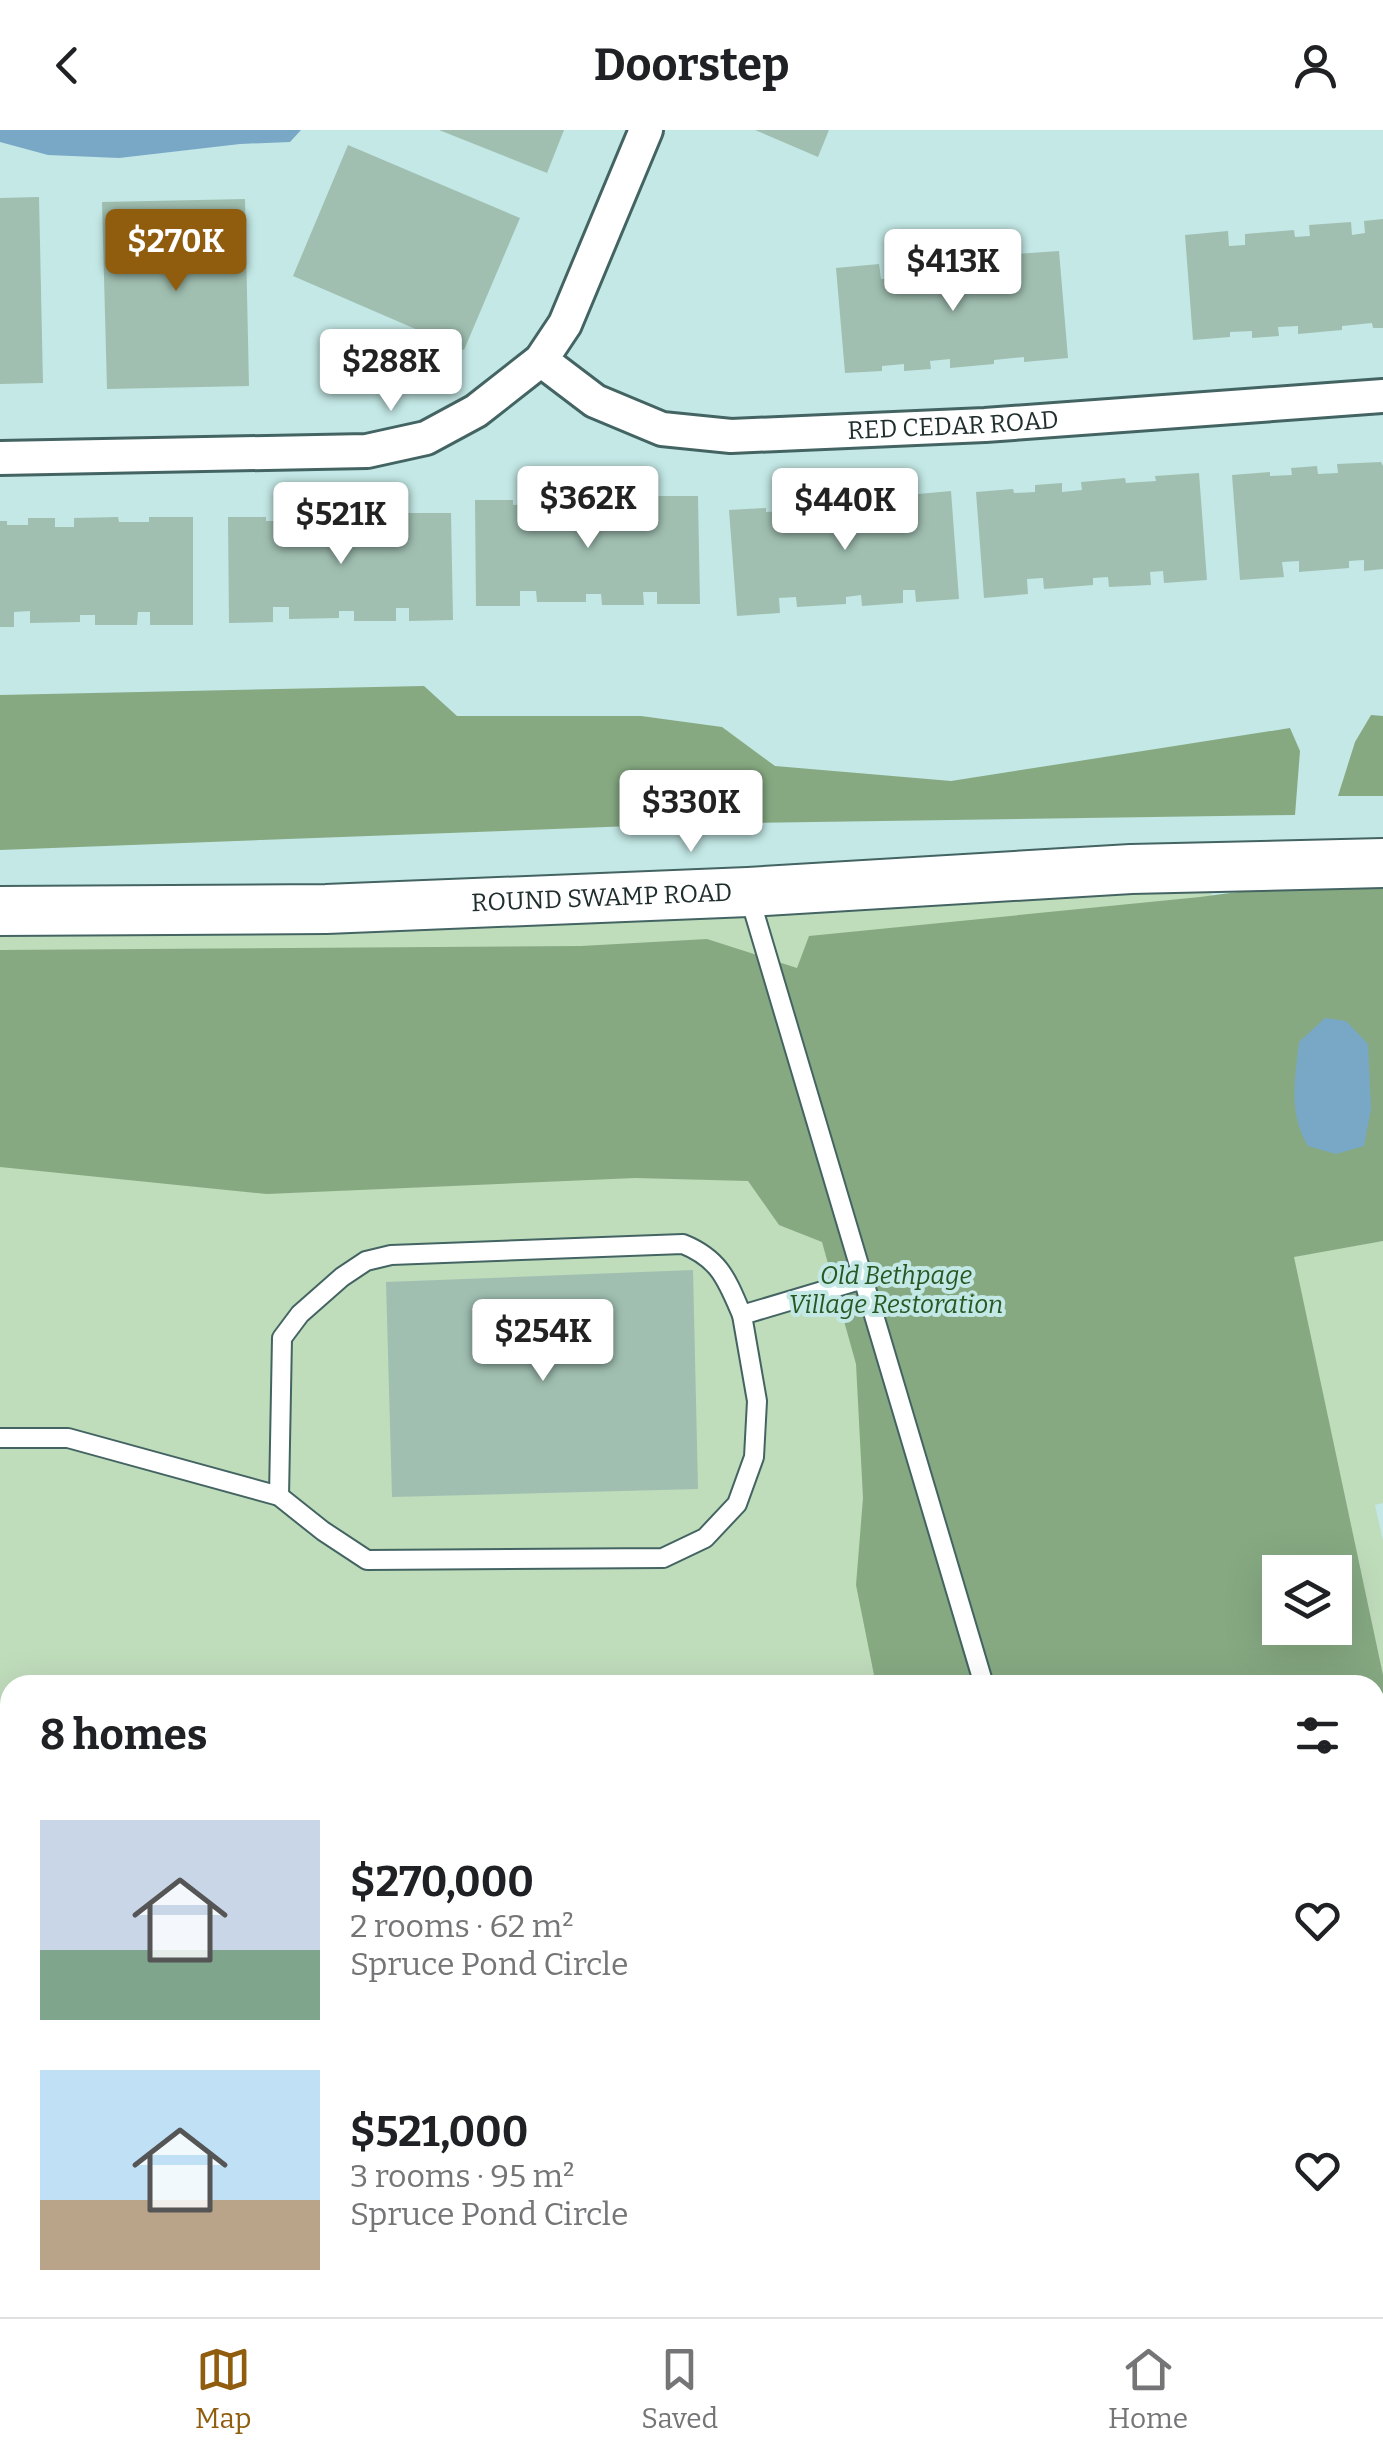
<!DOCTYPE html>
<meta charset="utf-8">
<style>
body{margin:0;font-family:Bitter,serif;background:#f6f6f6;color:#202124;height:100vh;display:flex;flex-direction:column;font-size:38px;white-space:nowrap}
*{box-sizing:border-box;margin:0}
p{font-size:32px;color:#757577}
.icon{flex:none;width:55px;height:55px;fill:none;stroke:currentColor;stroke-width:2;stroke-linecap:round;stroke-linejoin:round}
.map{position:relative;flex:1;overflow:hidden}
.drawer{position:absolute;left:0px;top:1545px;width:1385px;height:642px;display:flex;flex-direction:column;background:#fff;border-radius:30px 30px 0 0;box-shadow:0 10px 40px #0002}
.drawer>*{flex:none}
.fabs{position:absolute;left:1262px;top:1425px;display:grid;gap:20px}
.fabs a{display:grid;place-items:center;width:90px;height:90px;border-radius:0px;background:#fff;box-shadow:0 10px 40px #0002;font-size:50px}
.price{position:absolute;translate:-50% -85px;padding:0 22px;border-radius:10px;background:#fff;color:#222;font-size:32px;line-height:65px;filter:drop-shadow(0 2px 5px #0008)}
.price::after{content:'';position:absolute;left:50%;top:60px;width:30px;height:22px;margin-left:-15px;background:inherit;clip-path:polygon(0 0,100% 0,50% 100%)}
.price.active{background:#905c0e;color:#fff}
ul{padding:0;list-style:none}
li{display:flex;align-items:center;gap:30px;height:250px;padding:0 40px}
li span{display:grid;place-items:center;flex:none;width:280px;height:200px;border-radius:0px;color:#555}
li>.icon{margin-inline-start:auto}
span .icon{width:120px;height:120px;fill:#fffc;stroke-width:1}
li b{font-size:42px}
h2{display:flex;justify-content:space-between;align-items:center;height:120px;padding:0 40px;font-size:42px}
header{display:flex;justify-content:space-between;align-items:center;height:130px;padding:0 40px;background:#fff;font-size:45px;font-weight:700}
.menu{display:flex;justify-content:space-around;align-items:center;height:140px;border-top:2px solid #e0e0e0;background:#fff;font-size:28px;color:#757577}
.menu a{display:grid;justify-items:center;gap:5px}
.menu .active{color:#905c0e}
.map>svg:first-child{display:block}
</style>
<header><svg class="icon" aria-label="back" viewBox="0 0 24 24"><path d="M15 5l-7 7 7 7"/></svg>Doorstep<svg class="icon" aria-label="person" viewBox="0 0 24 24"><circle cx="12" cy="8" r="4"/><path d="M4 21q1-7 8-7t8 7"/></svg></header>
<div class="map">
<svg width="1383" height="2187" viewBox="0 0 1383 2187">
<rect width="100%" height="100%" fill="#c3e8e5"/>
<path fill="#bfdcbb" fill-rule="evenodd" d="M1207,745L1294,1126L1383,1111V1373L1375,1375L1383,1411V1964L1375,1555H10V2178L1035,2187H0V790ZM1280,1442H1335V1498H1280Z"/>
<g fill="#86a982" fill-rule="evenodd">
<polygon points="424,556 457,586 641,586 722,597 775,636 951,651 1290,598 1300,621 1295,685 685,694 0,720 0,565"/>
<polygon points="1371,585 1383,586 1383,666 1338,666 1355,612"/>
<path d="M1383,743V1111L1294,1127L1383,1545V2187H0V2054H10V2178H1375V1555H876L856,1455L863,1368L856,1234L822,1112L779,1095L748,1051L635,1048L267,1064L0,1037V820L581,816L707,809L797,838L809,806L1200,767ZM1280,1442H1335V1498H1280Z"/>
</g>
<g fill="#79a8c7">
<polygon points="0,0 301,0 290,12 240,14 119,28 48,25 0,12"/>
<path d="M1325,888L1346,891L1368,914L1371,979L1364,1016L1336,1024L1308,1016C1288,983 1295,949 1299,912Z"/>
</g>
<g fill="#a0bfb1">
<polygon points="439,0 564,0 547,43"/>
<polygon points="755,0 829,0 818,27"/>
<polygon points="348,15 520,88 464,220 293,146"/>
<polygon points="39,67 43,253 0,254 0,68"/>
<polygon points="245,69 249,256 107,259 102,72"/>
<polygon points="1383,89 1383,198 1373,198 1372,193 1342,196 1342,200 1298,204 1298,196 1278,197 1279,206 1252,208 1252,201 1230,202 1230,207 1193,210 1185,105 1228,101 1229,116 1245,115 1245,104 1294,100 1295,107 1310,106 1309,95 1351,92 1352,105 1365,103 1364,91"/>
<polygon points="1059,121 1068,228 1024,232 1024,227 994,230 994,234 950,238 950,229 930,231 931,239 904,241 904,234 882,236 882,241 845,243 836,138 879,134 881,149 898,148 897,137 946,133 947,141 962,139 961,128 1003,125 1004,138 1017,137 1016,124"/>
<polygon points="1381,332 1383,336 1383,439 1364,441 1364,430 1349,431 1349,438 1299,442 1299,431 1282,432 1284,447 1240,450 1232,345 1270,342 1270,346 1292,345 1291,338 1317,336 1318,344 1338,343 1337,334"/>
<polygon points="1199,343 1207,450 1164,453 1163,441 1150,442 1151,455 1109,457 1108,447 1093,448 1093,455 1044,459 1043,448 1027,449 1028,464 984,468 976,362 1013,359 1014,363 1035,362 1035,355 1062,353 1062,362 1082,360 1081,352 1125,348 1126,353 1156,351 1155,346"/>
<polygon points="951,361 959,469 916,472 915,460 903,460 903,473 862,476 861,465 846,467 846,474 797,477 796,467 779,468 780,483 737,486 729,380 766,378 766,382 788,381 788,374 814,372 815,380 834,379 834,370 878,367 878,371 908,370 907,365"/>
<polygon points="655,366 698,366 700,474 657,474 657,462 643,462 644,475 602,475 601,464 586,464 586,472 537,472 536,461 520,461 520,476 476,476 475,370 513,370 513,375 534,374 535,368 561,368 561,376 581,376 581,367 625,367 625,371 655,371"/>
<polygon points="378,383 377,388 408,388 408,383 451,383 453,490 409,491 409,478 396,478 396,491 354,491 354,481 339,481 339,488 289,489 289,477 273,477 273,492 229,493 228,387 266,387 266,391 288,391 287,384 314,384 314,393 334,392 334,384"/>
<polygon points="118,387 119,392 149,392 149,387 193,387 193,495 150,495 150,482 138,482 137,495 95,495 95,485 80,485 80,492 30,493 30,481 14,482 14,497 0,497 0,391 7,391 7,395 28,395 28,388 55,388 55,397 74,397 74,388"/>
<polygon points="693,1140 698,1359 392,1367 386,1152"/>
</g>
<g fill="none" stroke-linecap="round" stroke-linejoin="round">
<g stroke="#436462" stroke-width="22">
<g id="lane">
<polyline points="748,762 984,1555"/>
<polyline points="0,1308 68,1308 279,1366 323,1401 367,1430 663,1428 705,1408 737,1374 754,1327 757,1271 742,1185 863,1149"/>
<path d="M279,1366L282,1208L300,1184L342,1147L366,1131L391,1125L683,1114C720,1129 727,1150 742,1185"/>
<polyline points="983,2187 999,2178"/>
</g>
</g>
<g stroke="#436462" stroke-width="38">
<g id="street">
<path id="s1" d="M541,230L595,271L662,299L731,306L985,295L1383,266"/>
<polyline points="0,328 367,321 426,308 476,281 541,230 565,194 646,0"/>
</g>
</g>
<g stroke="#436462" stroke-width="52">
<g id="secondary">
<path id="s2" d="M0,781L326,779L748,762L1131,739L1383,733"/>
</g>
</g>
<use href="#lane" stroke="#fff" stroke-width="18"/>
<use href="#street" stroke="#fff" stroke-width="32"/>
<use href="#secondary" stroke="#fff" stroke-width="48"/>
</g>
<g text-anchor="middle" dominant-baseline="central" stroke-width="8" stroke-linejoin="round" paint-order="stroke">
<g font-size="25" fill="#202e2d" stroke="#c3e8e5">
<text stroke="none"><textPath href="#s1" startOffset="432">RED CEDAR ROAD</textPath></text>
<text stroke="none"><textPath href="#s2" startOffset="602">ROUND SWAMP ROAD</textPath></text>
</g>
<g font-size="25" font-style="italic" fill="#275722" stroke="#c3e8e5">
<text x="896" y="1146">Old Bethpage<tspan x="896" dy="29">Village Restoration</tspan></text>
</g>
</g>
</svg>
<div class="fabs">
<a><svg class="icon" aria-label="layers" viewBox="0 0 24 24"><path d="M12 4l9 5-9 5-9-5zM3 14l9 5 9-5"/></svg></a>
</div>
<b class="price active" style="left:176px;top:164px">$270K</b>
<b class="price" style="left:953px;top:184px">$413K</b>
<b class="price" style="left:391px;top:284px">$288K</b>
<b class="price" style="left:588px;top:421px">$362K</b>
<b class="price" style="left:845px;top:423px">$440K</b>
<b class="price" style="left:341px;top:437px">$521K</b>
<b class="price" style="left:691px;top:725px">$330K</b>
<b class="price" style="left:543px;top:1254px">$254K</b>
<section class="drawer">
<h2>8 homes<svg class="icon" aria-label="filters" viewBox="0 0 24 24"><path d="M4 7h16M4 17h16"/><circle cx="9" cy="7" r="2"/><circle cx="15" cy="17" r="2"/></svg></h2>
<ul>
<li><span style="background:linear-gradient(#c9d6e8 65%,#7fa58c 0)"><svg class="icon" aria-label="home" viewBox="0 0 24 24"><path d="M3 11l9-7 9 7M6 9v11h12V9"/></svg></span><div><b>$270,000</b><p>2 rooms · 62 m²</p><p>Spruce Pond Circle</p></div><svg class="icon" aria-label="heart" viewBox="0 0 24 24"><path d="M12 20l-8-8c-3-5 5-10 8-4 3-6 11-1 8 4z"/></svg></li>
<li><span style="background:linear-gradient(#bfe0f5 65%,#b9a48a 0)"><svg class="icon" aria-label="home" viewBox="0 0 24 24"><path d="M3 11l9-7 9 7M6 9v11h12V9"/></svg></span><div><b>$521,000</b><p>3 rooms · 95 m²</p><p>Spruce Pond Circle</p></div><svg class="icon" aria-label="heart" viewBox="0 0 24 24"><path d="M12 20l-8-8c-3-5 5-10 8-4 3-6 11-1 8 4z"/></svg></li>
</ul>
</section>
</div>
<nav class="menu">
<a class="active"><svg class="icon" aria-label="map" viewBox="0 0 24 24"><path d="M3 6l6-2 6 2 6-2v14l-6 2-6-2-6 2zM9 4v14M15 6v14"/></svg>Map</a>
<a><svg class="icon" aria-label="saved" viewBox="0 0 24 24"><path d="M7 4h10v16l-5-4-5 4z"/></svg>Saved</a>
<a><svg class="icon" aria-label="home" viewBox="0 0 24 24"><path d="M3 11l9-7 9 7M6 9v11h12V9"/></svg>Home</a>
</nav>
